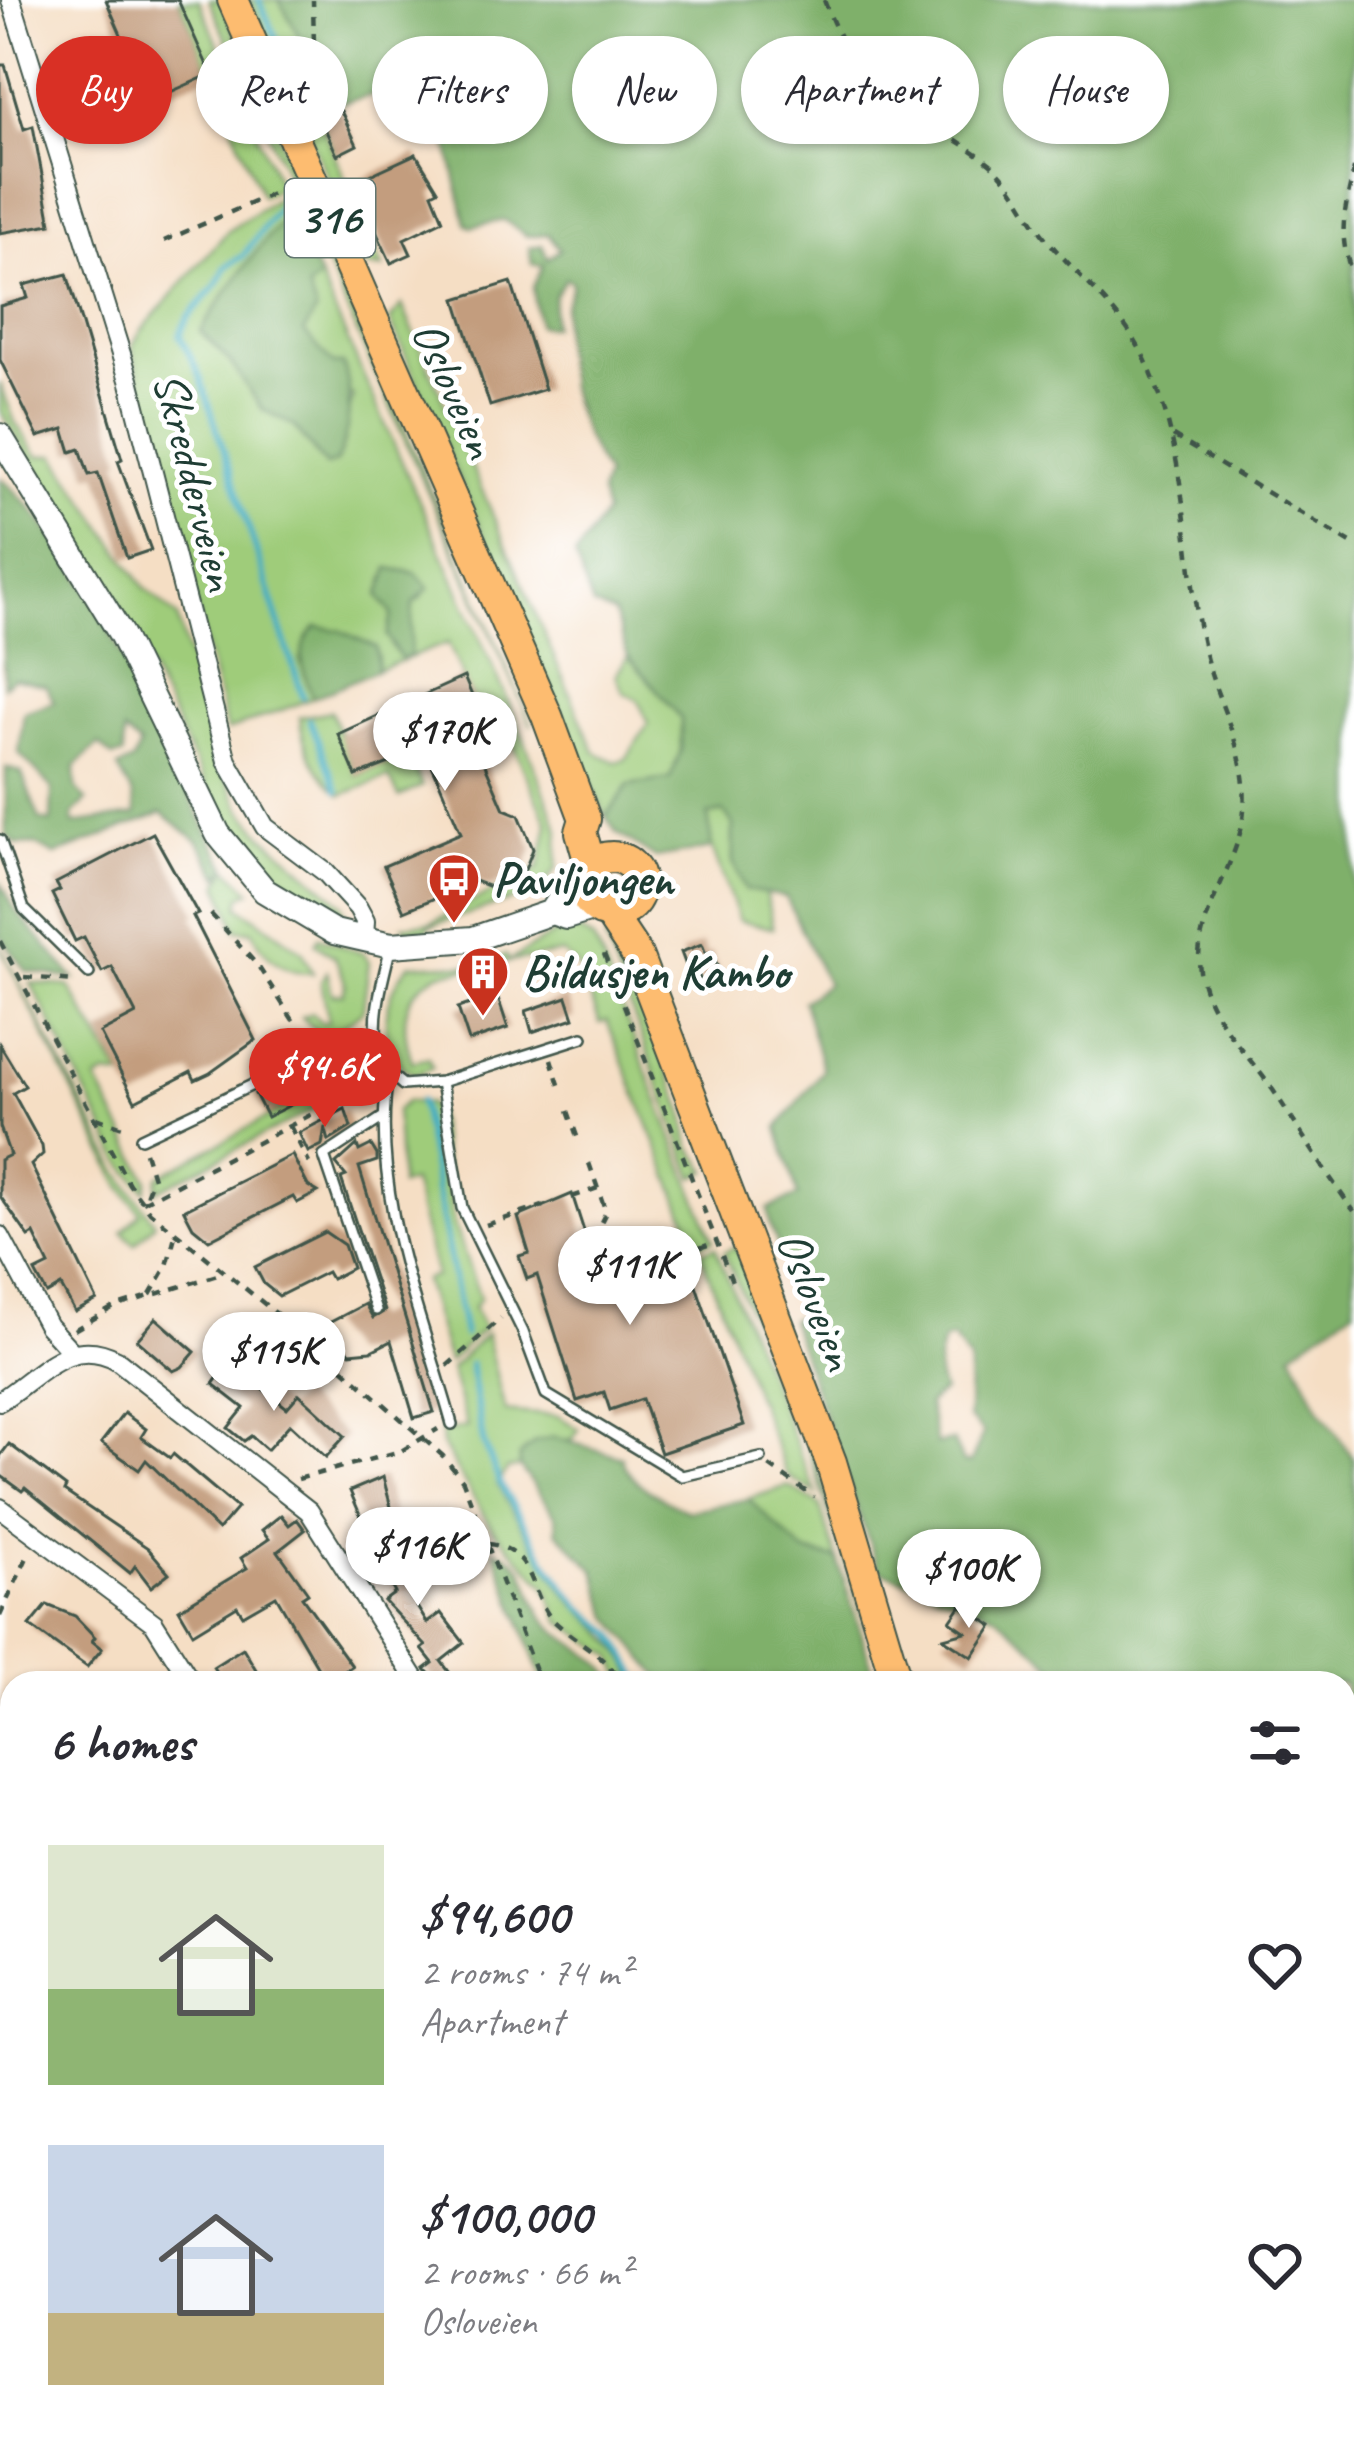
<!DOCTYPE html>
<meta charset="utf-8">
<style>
body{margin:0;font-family:Caveat,sans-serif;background:#f7f7f7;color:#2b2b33;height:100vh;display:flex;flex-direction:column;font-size:45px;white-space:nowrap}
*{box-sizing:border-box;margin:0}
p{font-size:39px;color:#7c7c81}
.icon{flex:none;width:66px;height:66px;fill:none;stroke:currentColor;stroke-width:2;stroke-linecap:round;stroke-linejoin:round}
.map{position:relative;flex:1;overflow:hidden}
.sheet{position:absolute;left:0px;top:1671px;width:1356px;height:771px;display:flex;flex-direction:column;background:#fff;border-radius:36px 36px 0 0;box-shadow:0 3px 9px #0004}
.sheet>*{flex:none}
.guide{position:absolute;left:36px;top:36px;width:1284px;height:108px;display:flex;gap:24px}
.price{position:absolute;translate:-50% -102px;padding:0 27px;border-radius:42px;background:#fff;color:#222;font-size:39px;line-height:78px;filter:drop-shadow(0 3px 6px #0008)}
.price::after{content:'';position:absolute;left:50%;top:72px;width:36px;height:27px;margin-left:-18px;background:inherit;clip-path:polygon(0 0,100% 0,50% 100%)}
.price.selected{background:#d93025;color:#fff}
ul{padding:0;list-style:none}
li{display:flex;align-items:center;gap:36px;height:300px;padding:0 48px}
li span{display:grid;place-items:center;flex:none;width:336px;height:240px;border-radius:0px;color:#555}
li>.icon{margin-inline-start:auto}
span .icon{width:144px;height:144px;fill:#fffc;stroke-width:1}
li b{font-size:51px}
h2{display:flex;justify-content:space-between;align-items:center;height:144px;padding:0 48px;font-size:51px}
.chip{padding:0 42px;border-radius:54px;background:#fff;box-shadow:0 3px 9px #0004;font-size:42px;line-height:108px}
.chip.selected{background:#d93025;color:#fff}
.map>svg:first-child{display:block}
</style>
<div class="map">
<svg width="1354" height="2441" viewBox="0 0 1354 2441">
<rect width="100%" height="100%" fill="#fff"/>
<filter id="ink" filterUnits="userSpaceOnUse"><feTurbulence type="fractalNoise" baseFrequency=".00833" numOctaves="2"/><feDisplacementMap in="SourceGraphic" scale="24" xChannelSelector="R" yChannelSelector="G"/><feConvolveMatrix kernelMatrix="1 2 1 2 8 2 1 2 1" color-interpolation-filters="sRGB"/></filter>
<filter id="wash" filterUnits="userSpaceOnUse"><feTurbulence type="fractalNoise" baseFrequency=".004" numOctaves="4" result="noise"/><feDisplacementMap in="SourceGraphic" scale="48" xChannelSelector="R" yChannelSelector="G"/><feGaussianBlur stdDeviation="2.7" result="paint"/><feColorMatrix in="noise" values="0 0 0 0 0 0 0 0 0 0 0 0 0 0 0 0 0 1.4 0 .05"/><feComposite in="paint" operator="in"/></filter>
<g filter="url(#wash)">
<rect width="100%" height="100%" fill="#f5dec4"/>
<g fill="#9fcc7a" stroke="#5f8457" stroke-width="3" fill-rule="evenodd">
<polygon points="179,0 199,0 280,187 262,196"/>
<polygon points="209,0 220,0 532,726"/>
<polygon points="249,0 279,0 310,55 311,93 320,121 383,268 367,267"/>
<path d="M283,194L292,215C276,217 213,311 201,332L231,363L262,409L294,426L325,465L336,463L353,397L304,332L307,288L320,278L517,721L559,830L557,868L539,892L429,926L427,931H406L403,925L430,923L539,868L548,824L506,728L415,768L422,786L399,797L389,777L341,795C319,777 301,746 300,717L331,711L356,776L484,725L448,643L377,670L378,656L305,649L300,661L313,698L227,731L134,356L132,346L142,330L228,231ZM389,569L408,576L423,596L413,603L401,658L391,646L392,614L379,596Z"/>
<polygon points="402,305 595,752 616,762 626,759 648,724 639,701 623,692 616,675 628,656 681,717 681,750 670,779 629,785 606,817 390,320"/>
<polygon points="0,383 15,422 38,456 55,455 144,587 177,617 219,765 242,810 265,837 343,904 346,917 324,914 285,891 225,826 114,595 0,411"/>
<polygon points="724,812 733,825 733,862 746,890 765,892 773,928 739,921 712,848 708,814"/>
<path d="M228,868L251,891L241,896L239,906L302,951L313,973C284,973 263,957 253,931L237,930L219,884Z"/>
<path d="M578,930L593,940L603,960L713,1240L697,1245L607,1021L600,1023L579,968L562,953L441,973C400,990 400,1025 412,1062L428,1058L432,1068L416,1074C371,1059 383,991 410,964L465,965L506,955L509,961L554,934Z"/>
<polygon points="319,937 364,954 369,962 363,1010 341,1028 321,1034 301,1017 312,1013 322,1023 329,1021 321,981 327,971 332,994 343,994 346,984 335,957 315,943"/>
<polygon points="604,937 631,981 684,1111 690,1146 708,1171 694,1177"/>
<polygon points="0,946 117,1169 155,1223 135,1244 123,1232 140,1213 120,1185"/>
<polygon points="31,983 69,986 122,1077 106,1075 97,1081 148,1180 145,1191 120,1160"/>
<polygon points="292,1075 359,1079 345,1093 156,1191 158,1177 303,1098"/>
<polygon points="407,1101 428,1103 436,1113 454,1225 480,1298 473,1308 484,1328 448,1362 424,1280 436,1276 412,1182 400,1185 396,1111"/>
<polygon points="736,1246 811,1444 868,1629 806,1443 724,1252"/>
<polygon points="715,1247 816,1493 787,1476 700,1252"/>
<path d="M486,1334L505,1411L558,1416L579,1429L573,1439L535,1442L520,1456V1467L508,1469L497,1484C513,1511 560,1593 581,1610C606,1631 623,1652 638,1683H625L612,1655L560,1621L546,1586L491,1527L442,1445L441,1432L467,1427L450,1369Z"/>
<polygon points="788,1486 819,1504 837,1559 804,1552 748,1499"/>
</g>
<g fill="#7fb06a" stroke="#4f764f" stroke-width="3" fill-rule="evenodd">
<path d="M279,0H1354V1308L1292,1352L1319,1408L1354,1459V1986L1344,1995V1683H1064L1058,1670L995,1614L879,1570L790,1320L804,1314L770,1224L768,1209L798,1196L778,1128L823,1070L803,1001L827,984L786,897L746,890L733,862V825L724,812L708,815L712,848L656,858L617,833L606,817L629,785L670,779L681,750V718L628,656L614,614L593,606L575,557L605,513L600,493L606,475C576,428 557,366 564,309C566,298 572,292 572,282L566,278L554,296L552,327L538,325L533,287L543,265L532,264L529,248L542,245L548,259L560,249L548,234L527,236L505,220L471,227L466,223L448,144L437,126L440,79L318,108L311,93L310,55ZM953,1339L969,1361L968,1418L983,1433L971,1463H963L953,1441L936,1444L928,1404L943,1391C935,1373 937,1360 943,1341Z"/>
<path d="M292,215L320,278L308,288L316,311L304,332L333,364H343C354,392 349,437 336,463L326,466L294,426L262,409L231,363L201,331C213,311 277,217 292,215Z"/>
<path d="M0,478C90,548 165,763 228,868L219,876L199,842L162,813L55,855L35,844L17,845L6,835V768L21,772L40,820L51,822L52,788L19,753L24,712L54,702L46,686L13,678L4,686ZM124,732L140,746L133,761L118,768L132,793L136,815L73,824V814L87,801L76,788L75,767L99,744L112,757L123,755Z"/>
<polygon points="389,568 416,573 429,588 413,603 410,655 401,659 387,636 392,614 379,596"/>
<path d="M317,627L339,630L376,647L377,670L313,698C302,672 294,647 317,627Z"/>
<polygon points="0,881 15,910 75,979 26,971 0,935"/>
<path d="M553,1437L622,1457C626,1483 664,1500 688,1511L748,1499L804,1552L837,1559L877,1683H720L712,1676L698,1683H665L610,1617L595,1570L557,1531L556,1516L520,1467V1456L535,1442Z"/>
<path d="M494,1550C534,1561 526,1593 544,1618C564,1644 602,1653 615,1683H544Z"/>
<polygon points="0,1997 12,2006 12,2238 0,2227"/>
<polygon points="1344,2004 1354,2020 1354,2441 1336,2441 1329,2433 1312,2430 1344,2430"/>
<polygon points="0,2318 12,2342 12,2430 72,2430 91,2441 35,2441 28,2436 13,2441 0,2430"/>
</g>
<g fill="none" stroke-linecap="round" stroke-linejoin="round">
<g stroke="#43adc2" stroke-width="6">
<polyline points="259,0 297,85"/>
<path d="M279,207L243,256L225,267C218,294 187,308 180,336L200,376L303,697"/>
<polyline points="310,720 338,791"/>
<polyline points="420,1101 464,1335"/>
<polyline points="470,1364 483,1441 500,1484 549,1565 580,1606 614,1634 642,1683"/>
<polyline points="1076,2430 1086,2441"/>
</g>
</g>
<g id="blocks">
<g fill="#c39d7e">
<polygon points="106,0 178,0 211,74 150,101"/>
<polygon points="0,65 5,65 24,129 33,126 51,224 0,233"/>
<polygon points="341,111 357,145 337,155 321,120"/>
<polygon points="416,154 438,190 432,193 443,220 404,239 411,254 391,263 353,183"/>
<polygon points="67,274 122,459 118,461 151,550 127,558 98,473 89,475 80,449 71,452 64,429 38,437 0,360 0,306 28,298 24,285"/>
<polygon points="511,282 545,389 490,406 456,299"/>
<polygon points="464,677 484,724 470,730 504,809 519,815 533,849 524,872 490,887 475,881 404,911 384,866 461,833 425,749 356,776 338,734"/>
<polygon points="153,833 198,914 193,916 256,1040 210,1073 195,1080 191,1072 135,1101 100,1033 136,1014 112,967 102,972 84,937 75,941 52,894 60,890 56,883"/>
<polygon points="702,944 706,954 712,952 722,979 703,986 699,976 691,979 681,952"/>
<polygon points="497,995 508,1028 469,1041 458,1008"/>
<polygon points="567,997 574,1018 532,1032 526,1011"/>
<polygon points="0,1045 25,1086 13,1093 42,1146 43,1154 31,1165 97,1300 75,1312 61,1286 47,1294 35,1272 49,1265 34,1234 29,1237 0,1196 0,1160 10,1155 0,1127"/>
<polygon points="282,1081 294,1103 267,1117 255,1094"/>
<polygon points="345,1109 351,1127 329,1141 325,1127 322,1145 308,1152 299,1133"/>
<polygon points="357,1145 359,1151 371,1145 377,1155 377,1161 359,1167 434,1412 414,1418 391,1341 371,1351 350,1353 327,1324 365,1304 373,1318 385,1311 341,1178 346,1176 336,1164"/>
<polygon points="292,1155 308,1186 318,1192 297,1203 293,1197 209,1240 193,1227 184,1210"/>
<polygon points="572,1194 591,1253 605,1237 645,1257 641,1248 676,1266 688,1262 744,1425 661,1453 642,1399 610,1410 604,1392 577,1401 537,1275 527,1279 519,1256 529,1253 518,1217"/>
<polygon points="325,1232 344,1245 352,1268 331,1279 327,1272 279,1296 264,1284 255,1267"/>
<polygon points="156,1318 195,1352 182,1367 173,1371 137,1340"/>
<polygon points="229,1362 287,1408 299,1394 345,1436 326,1457 290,1424 267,1450 251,1436 244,1441 228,1428 244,1408 213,1384"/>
<polygon points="124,1413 146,1429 141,1437 170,1458 173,1454 237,1508 218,1530 146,1460 139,1470 101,1443"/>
<polygon points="9,1444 66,1487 64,1491 148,1548 169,1573 151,1587 135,1566 130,1573 25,1488 22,1491 0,1475 0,1456"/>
<polygon points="383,1477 395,1522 368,1533 350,1491"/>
<polygon points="281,1515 289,1525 297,1519 305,1530 278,1551 308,1593 302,1597 352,1666 327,1683 276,1596 243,1615 237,1606 193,1633 179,1609 247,1568 241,1558 269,1539 262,1530"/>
<polygon points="406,1542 430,1577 408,1592 427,1623 441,1613 464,1643 441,1661 450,1673 438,1683 425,1669 433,1663 422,1649 426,1646 384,1601 395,1593 378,1562"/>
<polygon points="47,1605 75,1616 95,1637 92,1641 102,1649 87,1667 30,1626"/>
<polygon points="961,1605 993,1626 972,1657 943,1638 966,1632 950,1621"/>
<polygon points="243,1648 264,1683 223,1683 213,1667"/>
</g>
</g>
</g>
<g filter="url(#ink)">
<use href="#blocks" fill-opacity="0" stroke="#3f554a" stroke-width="3"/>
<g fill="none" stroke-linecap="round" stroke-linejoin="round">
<g stroke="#3f554a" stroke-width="14">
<g id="service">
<polyline points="0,840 24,909 89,973"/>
<path d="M391,945C381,991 358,1052 403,1085L441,1082L583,1037"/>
<path d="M388,1074C370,1194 420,1310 452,1424"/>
<polyline points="441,1082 462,1208 523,1332 546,1394 682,1476 761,1458"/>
<polyline points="141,1138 315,1055 375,1040"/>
<polyline points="376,1310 324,1156 382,1118"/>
<polyline points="813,2441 814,2430"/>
<polyline points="1138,2441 1149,2430"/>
</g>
</g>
<g stroke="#3f554a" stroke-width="22">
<g id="minor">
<polyline points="11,0 130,383 227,761 265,827 325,872 358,908 365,921 364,939"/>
<polyline points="0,1236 48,1326 70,1350"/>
<path d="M0,1401C40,1375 70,1334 117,1360L309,1511L418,1683"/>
<polyline points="0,1508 154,1623 192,1683"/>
<polyline points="0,1782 12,1802"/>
<polyline points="756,2430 798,2441"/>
<polyline points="578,2438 595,2430"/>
<polyline points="907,2441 910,2430"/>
</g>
</g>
<g stroke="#3f554a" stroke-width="28">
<g id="tertiary">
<polyline points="0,436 121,634 218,834 265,891 334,932 391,945 473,939 552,912 566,917 595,908"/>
<polyline points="552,912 564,893 584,886"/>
</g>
</g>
<g stroke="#3f554a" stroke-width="34">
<g id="primary">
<polyline points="233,0 547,716 585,819 581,832 591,867"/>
<circle cx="612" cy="885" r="28"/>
<polyline points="609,913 637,955 831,1462 897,1683"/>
<polyline points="1190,2430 1198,2441"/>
</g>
</g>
<g stroke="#3f554a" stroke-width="4.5" stroke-dasharray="9 9" stroke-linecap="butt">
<path d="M824,0C864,107 907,102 987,161C1014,181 1026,216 1048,241C1084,283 1127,315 1149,368C1190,462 1182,557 1205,653C1218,707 1249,752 1244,810C1240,869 1184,925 1203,984C1215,1024 1250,1057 1273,1090C1300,1130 1325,1173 1354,1211"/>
<polyline points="309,113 315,94 313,0"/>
<path d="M1354,168C1345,211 1336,236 1354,277"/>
<polyline points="164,241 286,188"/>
<polyline points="1173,436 1354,545"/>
<polyline points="211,914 258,966 309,1045"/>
<polyline points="0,941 129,1184 150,1212 328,1355 443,1456 463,1481 540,1683"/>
<polyline points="604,954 733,1284"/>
<polyline points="24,977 76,981"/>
<polyline points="551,1059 561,1091"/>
<polyline points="568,1111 579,1142"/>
<polyline points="96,1118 129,1129"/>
<polyline points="290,1126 309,1163"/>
<polyline points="145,1152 153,1178 145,1198"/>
<polyline points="589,1163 606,1212 595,1234 603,1239"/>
<polyline points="572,1197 598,1188"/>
<polyline points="143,1202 372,1083"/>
<polyline points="486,1225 543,1206"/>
<polyline points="699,1248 716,1242"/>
<polyline points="670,1263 687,1257"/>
<polyline points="150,1295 167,1266 175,1236"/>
<polyline points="74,1330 114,1307 224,1273"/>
<polyline points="447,1366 501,1318"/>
<polyline points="769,1466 814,1497"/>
<polyline points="298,1479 401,1451 438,1429"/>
<path d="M488,1544C535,1548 531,1598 552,1619C576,1643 605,1653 620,1683"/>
<polyline points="0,1616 30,1551"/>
<polyline points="0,2002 12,2015"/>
<polyline points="160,2430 160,2441"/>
</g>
<use href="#service" stroke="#fff" stroke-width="9"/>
<use href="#minor" stroke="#fff" stroke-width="18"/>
<use href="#tertiary" stroke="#fff" stroke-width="24"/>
<use href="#primary" stroke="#fdbc6f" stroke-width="30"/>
</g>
</g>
<defs>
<g id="bus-pin" transform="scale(2.7)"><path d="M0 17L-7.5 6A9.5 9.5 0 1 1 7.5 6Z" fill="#c8321e" stroke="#fff"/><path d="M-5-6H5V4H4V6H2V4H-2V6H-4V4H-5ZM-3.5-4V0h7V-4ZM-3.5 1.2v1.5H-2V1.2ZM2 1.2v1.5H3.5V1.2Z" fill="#fff"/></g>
<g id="building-pin" transform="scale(2.7)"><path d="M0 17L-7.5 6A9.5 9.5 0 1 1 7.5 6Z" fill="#c8321e" stroke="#fff"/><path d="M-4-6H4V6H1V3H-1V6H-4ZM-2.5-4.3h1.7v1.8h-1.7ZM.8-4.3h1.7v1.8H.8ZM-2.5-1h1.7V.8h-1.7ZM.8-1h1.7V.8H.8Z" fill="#fff"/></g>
</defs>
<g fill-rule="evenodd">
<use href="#bus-pin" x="454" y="879"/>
<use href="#building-pin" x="483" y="972"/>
</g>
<g text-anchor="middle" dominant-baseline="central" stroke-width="10" stroke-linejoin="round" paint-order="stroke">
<rect fill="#fff" stroke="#627771" stroke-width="3" x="285" y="179" width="90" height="78" rx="9"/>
<g font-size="45" font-weight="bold" fill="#1f3d34">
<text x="330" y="218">316</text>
</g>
<g font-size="48" fill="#1f3d34" stroke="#fff">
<text transform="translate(455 389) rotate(66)">Osloveien</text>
<text transform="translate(196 481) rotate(76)">Skredderveien</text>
<text transform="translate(817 1300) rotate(69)">Osloveien</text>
</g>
<g font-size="48" font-weight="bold" fill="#1f3d34" stroke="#fff" text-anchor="start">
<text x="493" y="879">Paviljongen</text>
<text x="522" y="972">Bildusjen Kambo</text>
</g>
</g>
</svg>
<b class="price" style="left:445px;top:794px">$170K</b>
<b class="price selected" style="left:325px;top:1130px">$94.6K</b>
<b class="price" style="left:630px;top:1328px">$111K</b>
<b class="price" style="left:274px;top:1414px">$115K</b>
<b class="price" style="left:418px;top:1609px">$116K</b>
<b class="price" style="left:969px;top:1631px">$100K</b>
<div class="guide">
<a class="chip selected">Buy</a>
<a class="chip">Rent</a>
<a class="chip">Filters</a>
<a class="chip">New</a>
<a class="chip">Apartment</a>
<a class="chip">House</a>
</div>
<section class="sheet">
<h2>6 homes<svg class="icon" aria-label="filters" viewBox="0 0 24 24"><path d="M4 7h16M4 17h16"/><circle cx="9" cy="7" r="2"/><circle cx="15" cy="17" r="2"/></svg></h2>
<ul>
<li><span style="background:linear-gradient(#dfe7d0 60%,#8fb573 0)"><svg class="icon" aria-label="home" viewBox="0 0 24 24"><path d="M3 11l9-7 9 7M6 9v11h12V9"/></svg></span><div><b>$94,600</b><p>2 rooms · 74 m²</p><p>Apartment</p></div><svg class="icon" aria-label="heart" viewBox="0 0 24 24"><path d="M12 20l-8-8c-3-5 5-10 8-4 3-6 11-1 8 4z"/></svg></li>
<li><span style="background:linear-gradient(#c9d6e8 70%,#c2b280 0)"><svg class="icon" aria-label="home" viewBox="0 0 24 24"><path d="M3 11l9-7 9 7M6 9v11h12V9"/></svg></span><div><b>$100,000</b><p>2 rooms · 66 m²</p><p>Osloveien</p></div><svg class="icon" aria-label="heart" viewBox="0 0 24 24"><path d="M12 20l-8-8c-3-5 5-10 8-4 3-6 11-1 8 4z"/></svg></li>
</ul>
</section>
</div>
